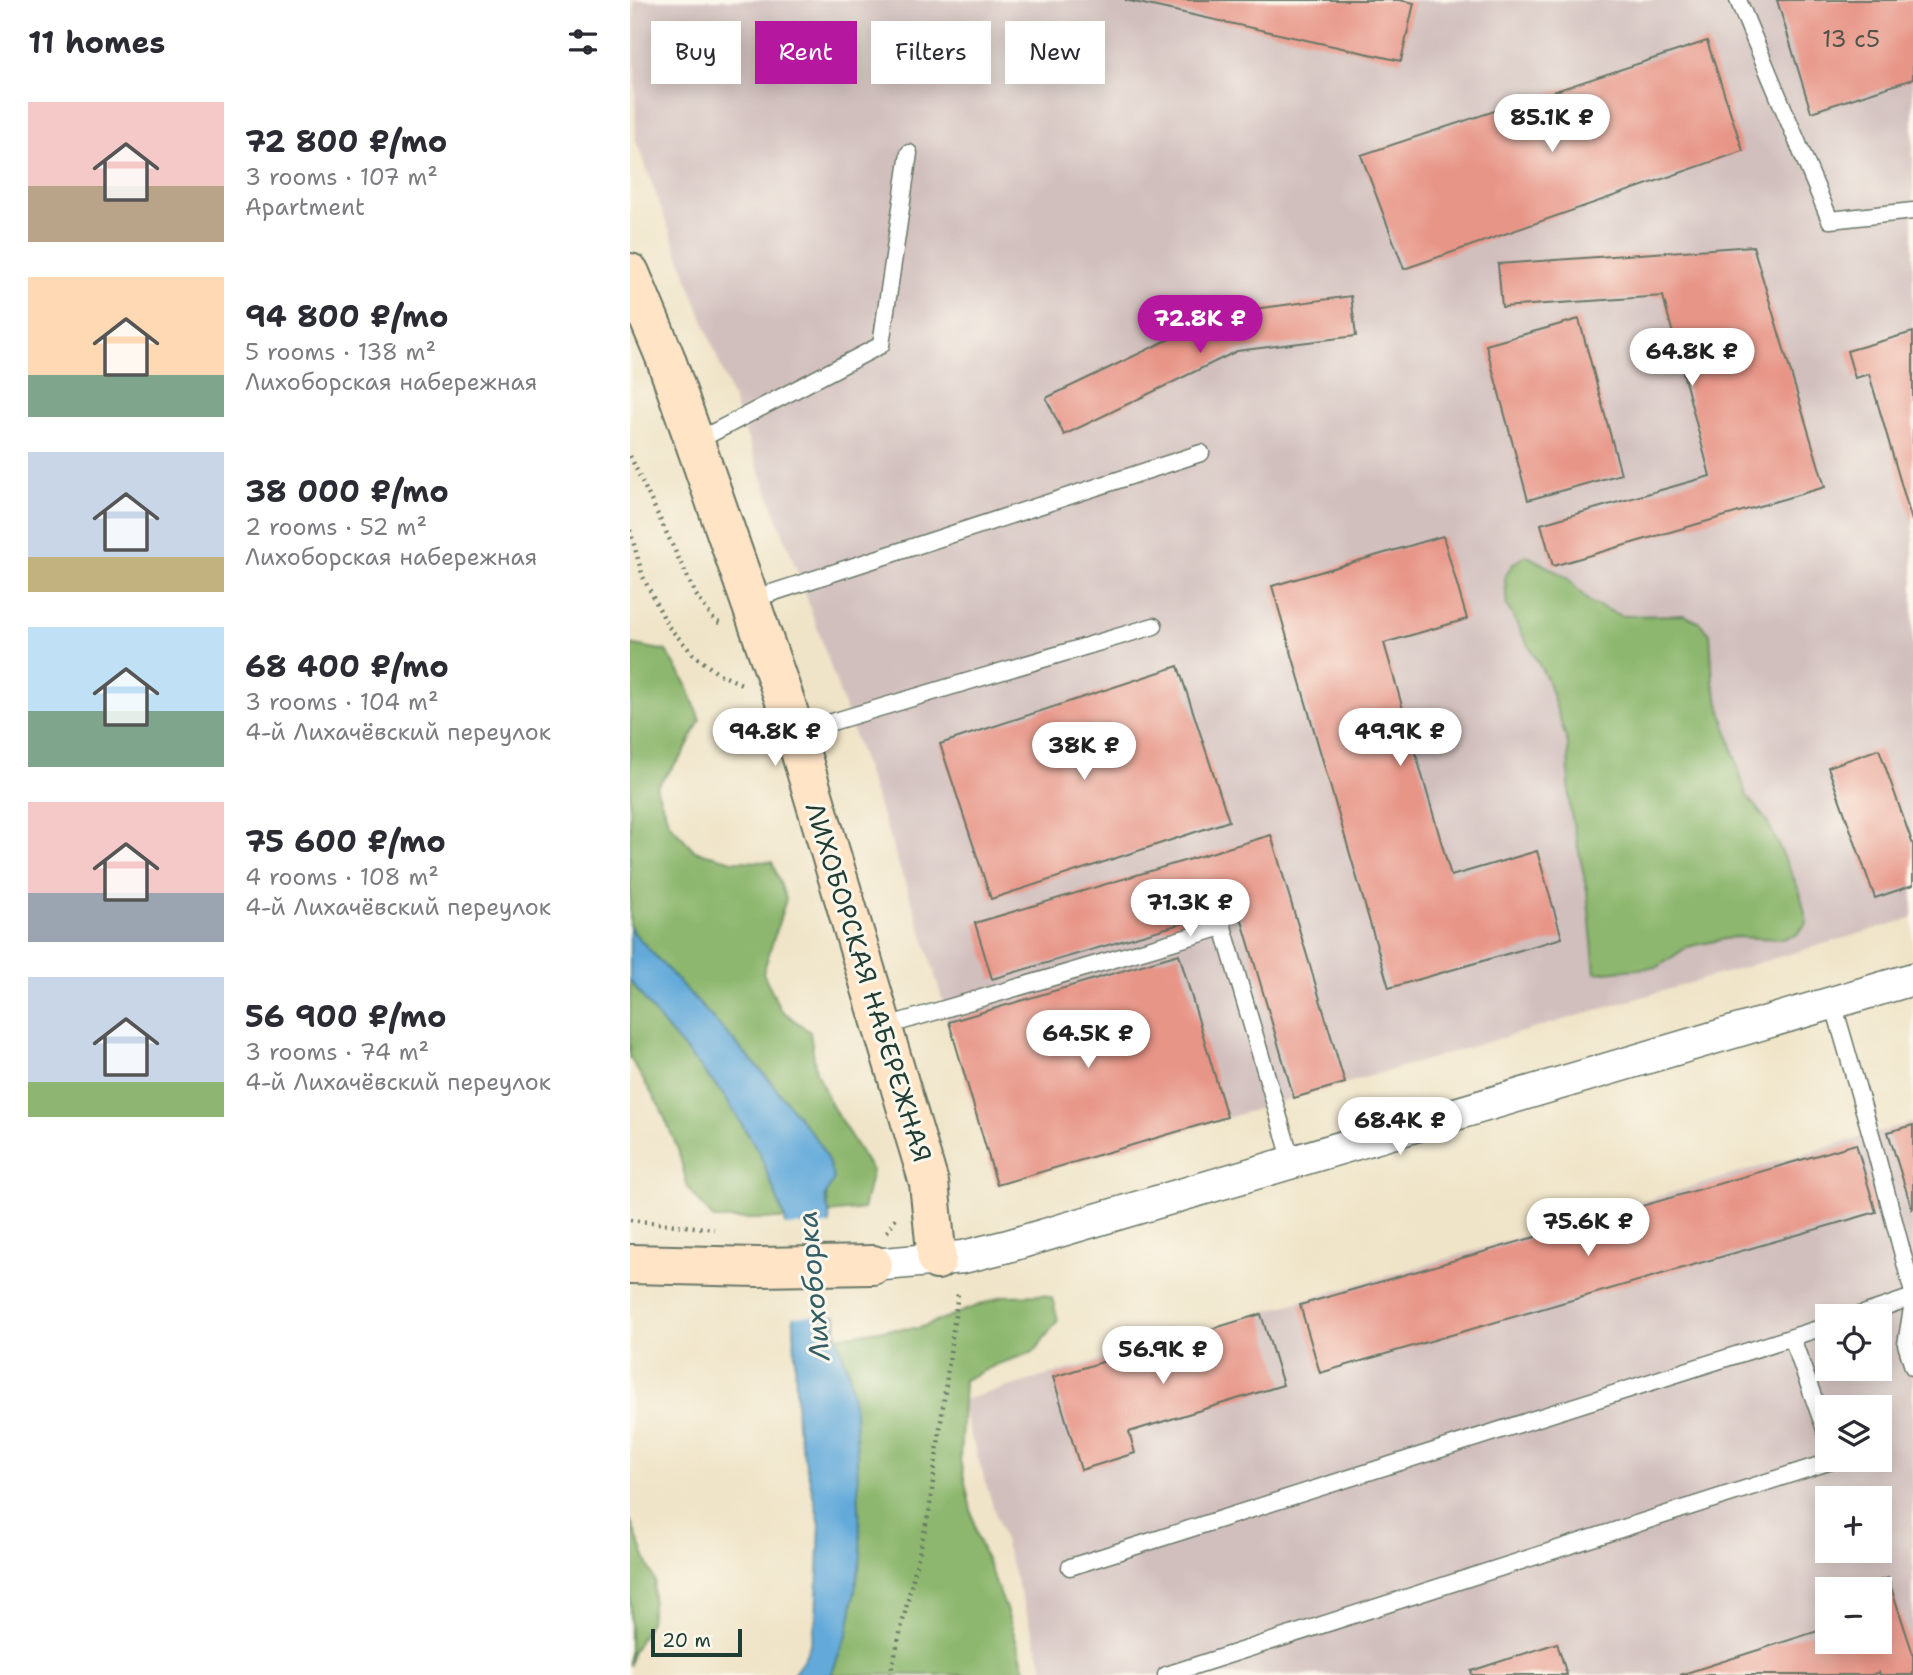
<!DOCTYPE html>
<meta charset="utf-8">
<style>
body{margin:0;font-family:"Shantell Sans",sans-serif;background:#f2f2f3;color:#2b2b33;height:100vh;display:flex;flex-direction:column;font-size:26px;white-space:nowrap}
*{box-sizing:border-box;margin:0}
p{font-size:23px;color:#7c7c81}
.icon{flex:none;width:38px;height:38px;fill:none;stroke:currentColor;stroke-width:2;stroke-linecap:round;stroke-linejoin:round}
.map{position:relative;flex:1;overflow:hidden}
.side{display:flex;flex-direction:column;background:#fff;width:630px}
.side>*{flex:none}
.hud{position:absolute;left:21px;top:21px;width:665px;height:63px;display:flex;gap:14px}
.tools{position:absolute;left:1185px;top:1304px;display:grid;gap:14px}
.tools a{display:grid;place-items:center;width:77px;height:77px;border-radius:0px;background:#fff;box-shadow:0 4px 18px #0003;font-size:35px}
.scale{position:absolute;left:21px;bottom:18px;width:91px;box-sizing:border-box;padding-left:7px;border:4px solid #1f3d34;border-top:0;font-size:19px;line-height:24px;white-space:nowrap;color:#1f3d34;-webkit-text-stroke:5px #fbf7ec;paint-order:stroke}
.price{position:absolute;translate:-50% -60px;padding:0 16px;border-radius:24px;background:#fff;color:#222;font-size:23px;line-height:46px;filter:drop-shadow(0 2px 4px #0008)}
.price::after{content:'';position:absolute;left:50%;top:42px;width:21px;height:16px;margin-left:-10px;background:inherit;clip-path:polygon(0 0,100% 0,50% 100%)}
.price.active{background:#b5179e;color:#fff}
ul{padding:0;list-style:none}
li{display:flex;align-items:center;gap:21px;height:175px;padding:0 28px}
li span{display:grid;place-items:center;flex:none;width:196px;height:140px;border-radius:0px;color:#555}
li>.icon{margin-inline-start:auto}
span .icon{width:84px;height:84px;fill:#fffc;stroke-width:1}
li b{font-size:30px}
h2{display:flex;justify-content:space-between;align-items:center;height:84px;padding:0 28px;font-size:30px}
.pill{padding:0 24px;border-radius:0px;background:#fff;box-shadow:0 4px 18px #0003;font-size:24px;line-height:63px}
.pill.active{background:#b5179e;color:#fff}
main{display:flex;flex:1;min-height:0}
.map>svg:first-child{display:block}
</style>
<main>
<section class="side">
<h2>11 homes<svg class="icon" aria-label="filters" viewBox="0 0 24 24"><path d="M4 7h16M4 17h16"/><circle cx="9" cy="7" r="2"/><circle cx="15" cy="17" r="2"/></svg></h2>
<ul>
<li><span style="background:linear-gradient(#f6c9c9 60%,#b9a48a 0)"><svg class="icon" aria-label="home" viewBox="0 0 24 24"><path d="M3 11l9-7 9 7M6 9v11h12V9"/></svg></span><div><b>72 800 ₽/mo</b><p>3 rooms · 107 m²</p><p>Apartment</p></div></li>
<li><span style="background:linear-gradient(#ffd9b3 70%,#7fa58c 0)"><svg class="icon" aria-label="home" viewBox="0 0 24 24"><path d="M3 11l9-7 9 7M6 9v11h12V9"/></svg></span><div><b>94 800 ₽/mo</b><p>5 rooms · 138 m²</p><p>Лихоборская набережная</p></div></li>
<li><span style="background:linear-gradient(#c9d6e8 75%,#c2b280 0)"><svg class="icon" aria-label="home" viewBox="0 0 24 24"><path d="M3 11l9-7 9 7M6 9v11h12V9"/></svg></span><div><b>38 000 ₽/mo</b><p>2 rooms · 52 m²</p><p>Лихоборская набережная</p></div></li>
<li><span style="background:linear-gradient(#bfe0f5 60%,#7fa58c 0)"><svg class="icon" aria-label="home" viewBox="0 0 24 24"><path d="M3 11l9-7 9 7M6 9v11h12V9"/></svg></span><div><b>68 400 ₽/mo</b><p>3 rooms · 104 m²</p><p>4-й Лихачёвский переулок</p></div></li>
<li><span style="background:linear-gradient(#f6c9c9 65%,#9aa5b1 0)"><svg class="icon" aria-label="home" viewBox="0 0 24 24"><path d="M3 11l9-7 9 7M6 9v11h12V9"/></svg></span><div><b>75 600 ₽/mo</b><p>4 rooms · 108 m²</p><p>4-й Лихачёвский переулок</p></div></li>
<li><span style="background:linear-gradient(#c9d6e8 75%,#8fb573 0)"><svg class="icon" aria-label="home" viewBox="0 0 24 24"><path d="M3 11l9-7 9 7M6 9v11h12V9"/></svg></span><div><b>56 900 ₽/mo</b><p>3 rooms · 74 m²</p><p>4-й Лихачёвский переулок</p></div></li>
</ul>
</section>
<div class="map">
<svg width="1283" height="1675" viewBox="0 0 1283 1675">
<rect width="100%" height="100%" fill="#fbf7ec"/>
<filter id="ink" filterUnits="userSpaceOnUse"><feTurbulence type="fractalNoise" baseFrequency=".0143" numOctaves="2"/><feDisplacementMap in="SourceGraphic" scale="14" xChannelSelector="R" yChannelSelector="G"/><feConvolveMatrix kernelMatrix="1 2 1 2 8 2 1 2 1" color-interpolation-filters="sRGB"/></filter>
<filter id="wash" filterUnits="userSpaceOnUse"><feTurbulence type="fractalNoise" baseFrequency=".00686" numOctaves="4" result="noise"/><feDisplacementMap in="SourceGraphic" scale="28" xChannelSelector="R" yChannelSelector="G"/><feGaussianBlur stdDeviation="1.57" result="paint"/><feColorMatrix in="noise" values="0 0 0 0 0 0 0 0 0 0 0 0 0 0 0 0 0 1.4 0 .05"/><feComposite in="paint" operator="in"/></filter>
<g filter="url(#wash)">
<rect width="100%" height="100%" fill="#efe4c7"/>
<g fill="#d1bfbd" fill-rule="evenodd">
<polygon points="4,0 1283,0 1283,918 367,1185 294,938 172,584 6,141"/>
<path d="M1283,1122V1675H416L330,1401ZM1197,1316H1250V1368H1197ZM1197,1407H1250V1460H1197ZM1197,1498H1250V1550H1197ZM1197,1589H1250V1642H1197Z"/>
</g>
<g fill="#8db76e" stroke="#567a51" stroke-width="2">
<polygon points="896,555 936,577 959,602 992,616 1054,615 1069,622 1080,634 1083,683 1116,795 1137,821 1170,892 1177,923 1166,935 1151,939 1104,937 1057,947 1028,967 965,973 957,890 940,809 938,744 917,679 877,606 875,577 883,564"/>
<polygon points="0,644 36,651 56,683 70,720 52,756 26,787 39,823 65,851 103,861 142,862 156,899 133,973 150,1009 180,1032 186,1072 202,1106 242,1171 233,1209 199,1213 190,1144 135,1075 2,931 0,925"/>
<polygon points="0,980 28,1018 93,1094 129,1152 155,1219 84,1219 58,1188 48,1149 31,1109 0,1058"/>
<polygon points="413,1295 422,1298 428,1320 404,1352 368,1364 334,1380 330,1460 347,1537 376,1609 397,1675 201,1675 218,1632 219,1373 207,1337 248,1330 289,1328 373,1296"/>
<polygon points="0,1520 25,1582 20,1622 2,1653 0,1666"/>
</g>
<polygon fill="#63aada" stroke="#417487" stroke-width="2" points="0,925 2,931 135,1075 190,1144 198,1161 204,1179 195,1196 199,1213 207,1337 219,1373 225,1412 231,1556 218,1632 201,1675 163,1675 175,1657 182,1639 186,1619 190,1524 167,1426 164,1323 155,1219 129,1152 93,1094 28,1018 0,980"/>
<polygon fill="#efe4c7" points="203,1225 208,1315 160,1316 152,1226"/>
<g id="blocks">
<g fill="#e79587">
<polygon points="495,0 769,0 784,3 771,61"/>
<polygon points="1147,0 1283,0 1283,79 1181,112"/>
<polygon points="1077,41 1113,151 774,269 731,155"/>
<polygon points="1123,246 1195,487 923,566 911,524 1080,476 1033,296 872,307 868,264"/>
<polygon points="721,296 726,336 607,351 434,435 416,398 594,313"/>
<polygon points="949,319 991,474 898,500 856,345"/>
<polygon points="1283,332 1283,521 1282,521 1239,374 1225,378 1217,351"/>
<polygon points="813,536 837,619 754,643 821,876 907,851 932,938 759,988 642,586"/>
<polygon points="548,666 599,821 361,899 310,744"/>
<polygon points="1249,749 1283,845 1283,885 1245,898 1198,767"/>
<polygon points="641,835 715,1083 664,1098 608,907 362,979 345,923"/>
<polygon points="549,954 597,1117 367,1185 319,1022"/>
<polygon points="1283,1125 1283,1208 1282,1209 1258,1132"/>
<polygon points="1226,1144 1246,1212 690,1373 670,1305"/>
<polygon points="631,1314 653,1385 499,1432 505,1453 451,1470 423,1377"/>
<polygon points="1258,1578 1283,1654 1283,1675 1250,1675 1249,1672 1241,1675 1050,1675 1197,1628 1197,1642 1250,1642 1250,1589 1225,1588"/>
<polygon points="927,1643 937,1675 842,1675 841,1671"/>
</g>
</g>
</g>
<g filter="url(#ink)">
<use href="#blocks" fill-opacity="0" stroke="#687767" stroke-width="2"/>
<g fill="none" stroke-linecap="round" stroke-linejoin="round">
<g stroke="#687767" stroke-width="19">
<g id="lane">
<polyline points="1108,0 1200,220 1283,211"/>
<polyline points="65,442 251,345 279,153"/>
<polyline points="120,600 571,453"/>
<polyline points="165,733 524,626"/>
<polyline points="1203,1003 1242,1138 1283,1293"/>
<polyline points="253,1027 593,927 662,1162"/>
<polyline points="1283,1302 1276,1344 1283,1367"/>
<polyline points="1227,1316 1283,1297"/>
<polyline points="1162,1338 1197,1435"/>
<polyline points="440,1567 1197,1326"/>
<polyline points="536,1675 1205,1460"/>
</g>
</g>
<g stroke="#687767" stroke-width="35">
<polyline id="street" points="243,1265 333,1257 378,1246 1283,979"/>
</g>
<g stroke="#687767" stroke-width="42">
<g id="secondary">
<polyline points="0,273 35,357 156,704 299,1183 307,1260"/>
<polyline points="0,1264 128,1267 243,1265"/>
</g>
</g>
<g stroke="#687767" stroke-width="4.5" stroke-dasharray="2 5" stroke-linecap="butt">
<polyline points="0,456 66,595 85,621 90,623"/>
<polyline points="0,530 13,577 38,626 63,654 87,673 114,685"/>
<polyline points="0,1220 84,1229"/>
<polyline points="257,1232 267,1216"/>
<polyline points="260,1675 299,1512 328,1293"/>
</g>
<use href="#lane" stroke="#fff" stroke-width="16"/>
<use href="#street" stroke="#fff" stroke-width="32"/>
<use href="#secondary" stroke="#ffe4c6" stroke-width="38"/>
</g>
</g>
<g text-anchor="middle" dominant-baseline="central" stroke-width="6" stroke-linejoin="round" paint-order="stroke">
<g font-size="23" fill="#515349">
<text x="1221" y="39">13 с5</text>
</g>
<g font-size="26" fill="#1f3d34" stroke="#fbf7ec">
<text transform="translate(239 982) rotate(73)">ЛИХОБОРСКАЯ НАБЕРЕЖНАЯ</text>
</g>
<g font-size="28" font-style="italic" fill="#335e66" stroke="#fbf7ec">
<text transform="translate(183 1286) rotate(-95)">Лихоборка</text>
</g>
</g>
</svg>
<div class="tools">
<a><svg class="icon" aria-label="locate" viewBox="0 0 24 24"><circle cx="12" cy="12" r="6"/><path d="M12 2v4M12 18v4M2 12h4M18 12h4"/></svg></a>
<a><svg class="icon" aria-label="layers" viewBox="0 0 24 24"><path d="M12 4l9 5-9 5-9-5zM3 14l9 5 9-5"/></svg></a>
<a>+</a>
<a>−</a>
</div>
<div class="scale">20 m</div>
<b class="price" style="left:922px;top:154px">85.1K ₽</b>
<b class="price active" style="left:570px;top:355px">72.8K ₽</b>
<b class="price" style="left:1062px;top:388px">64.8K ₽</b>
<b class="price" style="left:145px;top:768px">94.8K ₽</b>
<b class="price" style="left:770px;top:768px">49.9K ₽</b>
<b class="price" style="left:454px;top:782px">38K ₽</b>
<b class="price" style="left:560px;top:939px">71.3K ₽</b>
<b class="price" style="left:458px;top:1070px">64.5K ₽</b>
<b class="price" style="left:770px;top:1157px">68.4K ₽</b>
<b class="price" style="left:958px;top:1258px">75.6K ₽</b>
<b class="price" style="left:533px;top:1386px">56.9K ₽</b>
<div class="hud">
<a class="pill">Buy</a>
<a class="pill active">Rent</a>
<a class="pill">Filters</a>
<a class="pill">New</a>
</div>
</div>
</main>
